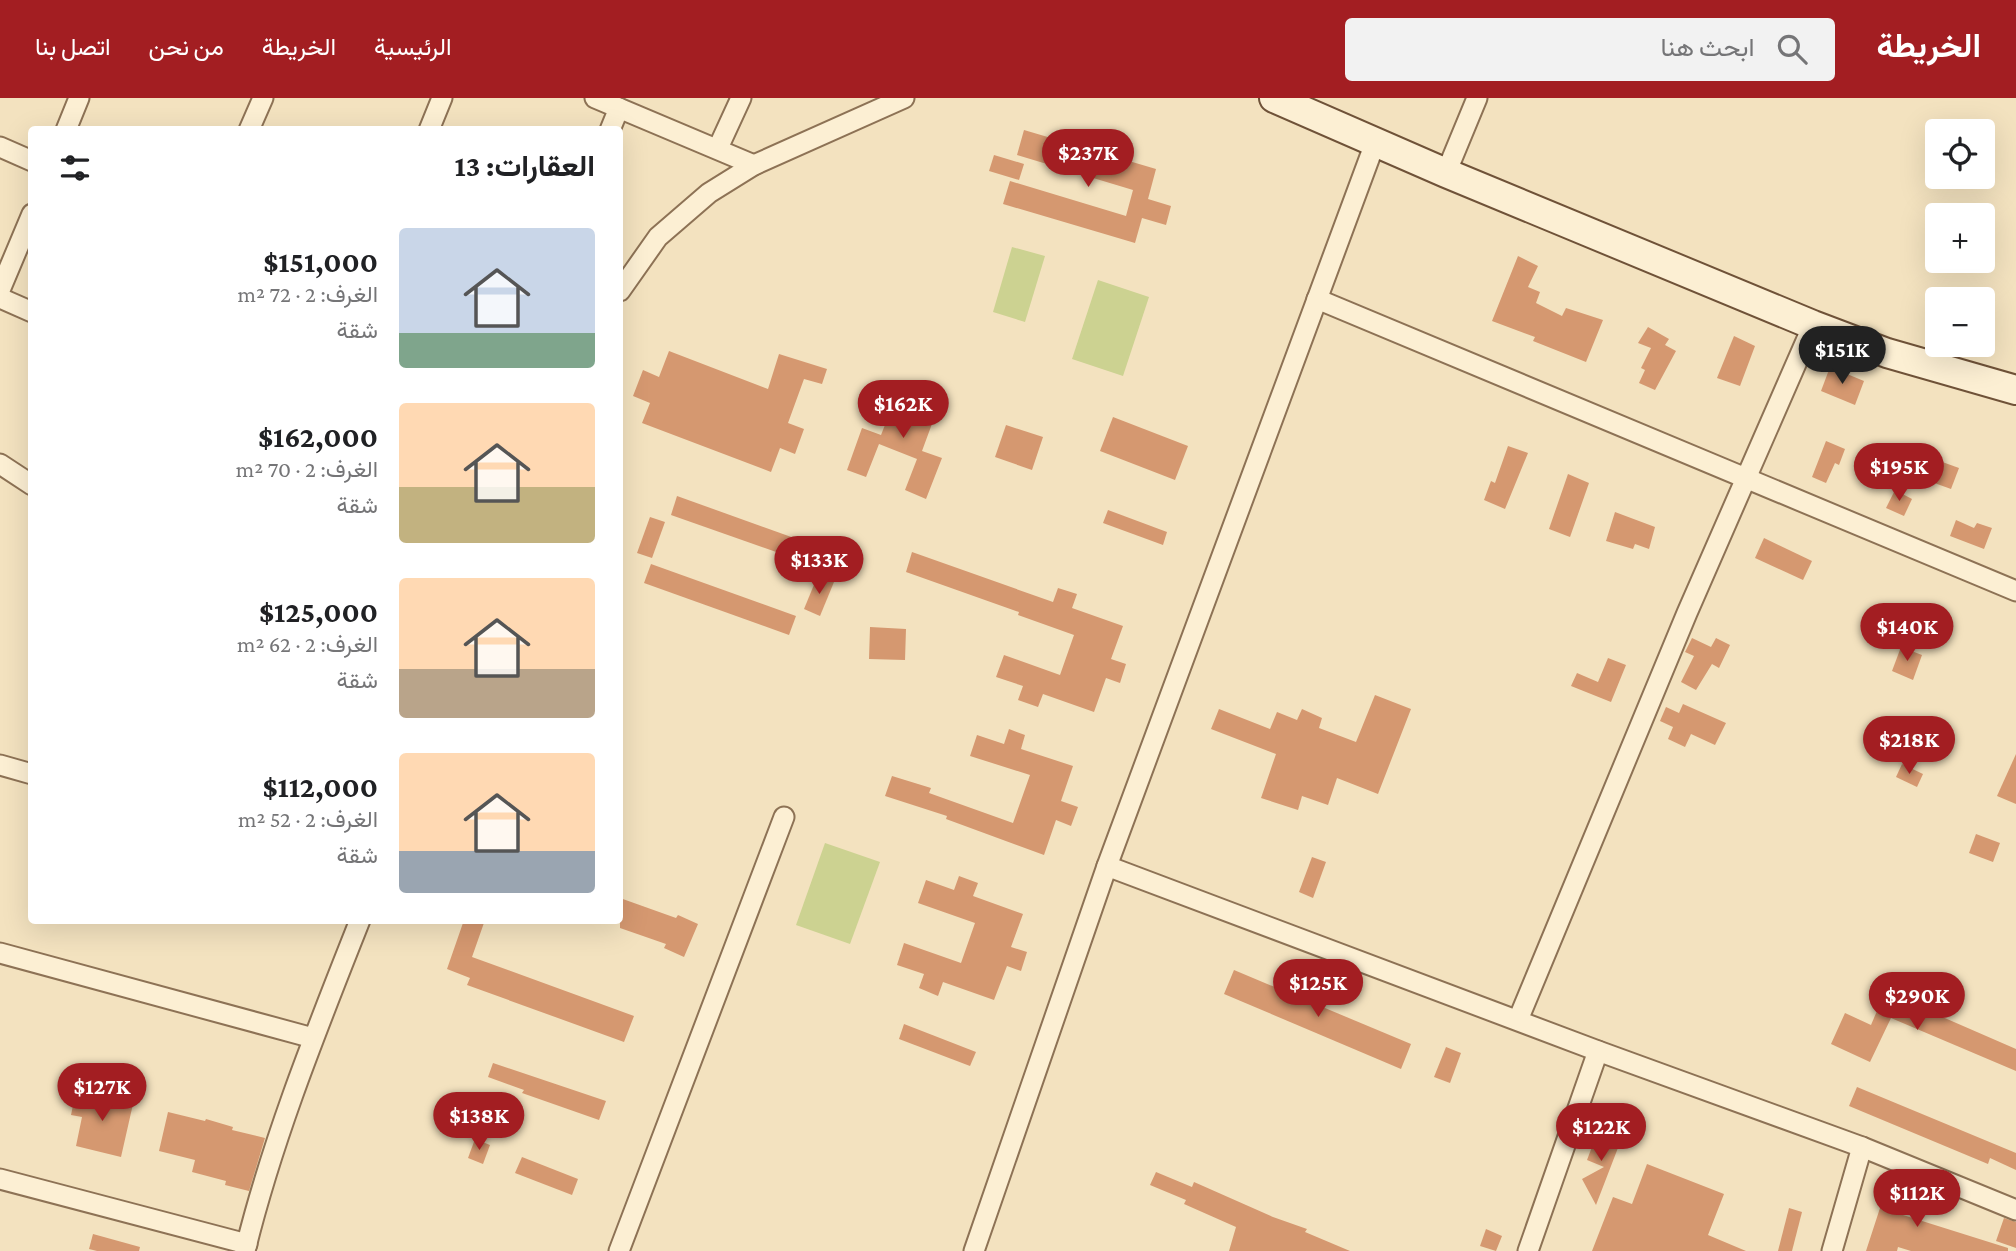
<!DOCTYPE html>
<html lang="ar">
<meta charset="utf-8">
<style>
body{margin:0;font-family:"Crimson Pro",Vazirmatn,serif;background:#f2f2f2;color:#202124;direction:rtl;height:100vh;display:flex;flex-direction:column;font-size:26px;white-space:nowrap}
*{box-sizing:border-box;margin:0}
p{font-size:23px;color:#757577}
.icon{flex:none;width:38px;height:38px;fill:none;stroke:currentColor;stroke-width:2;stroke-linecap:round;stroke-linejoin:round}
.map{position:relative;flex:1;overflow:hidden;direction:ltr}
.panel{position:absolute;left:28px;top:28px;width:595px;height:798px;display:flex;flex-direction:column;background:#fff;border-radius:7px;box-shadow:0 7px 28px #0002;direction:rtl}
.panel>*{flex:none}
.controls{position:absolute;left:1925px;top:21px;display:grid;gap:14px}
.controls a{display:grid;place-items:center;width:70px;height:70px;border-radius:7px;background:#fff;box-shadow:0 7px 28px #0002;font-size:35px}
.price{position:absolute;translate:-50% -60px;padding:0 16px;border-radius:24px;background:#a31e22;color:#fff;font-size:23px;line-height:46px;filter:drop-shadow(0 2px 4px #0008)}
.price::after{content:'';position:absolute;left:50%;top:42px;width:21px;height:16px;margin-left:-10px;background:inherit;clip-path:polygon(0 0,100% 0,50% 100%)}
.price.active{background:#222;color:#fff}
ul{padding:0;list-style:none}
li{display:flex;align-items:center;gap:21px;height:175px;padding:0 28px}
li span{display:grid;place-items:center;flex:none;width:196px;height:140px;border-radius:7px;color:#555}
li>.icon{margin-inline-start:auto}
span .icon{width:84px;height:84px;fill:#fffc;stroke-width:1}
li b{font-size:30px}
h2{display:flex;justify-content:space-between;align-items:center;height:84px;padding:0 28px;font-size:30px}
header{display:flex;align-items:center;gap:42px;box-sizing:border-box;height:98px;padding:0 35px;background:#a31e22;color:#fff}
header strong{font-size:33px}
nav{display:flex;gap:38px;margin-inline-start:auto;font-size:24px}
.search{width:490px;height:63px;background:#f2f2f2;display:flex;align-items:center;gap:18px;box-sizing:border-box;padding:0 24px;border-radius:7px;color:#757577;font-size:26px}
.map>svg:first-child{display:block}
</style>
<header>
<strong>الخريطة</strong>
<div class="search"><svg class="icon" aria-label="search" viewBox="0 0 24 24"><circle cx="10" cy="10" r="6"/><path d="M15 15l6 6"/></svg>ابحث هنا</div>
<nav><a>الرئيسية</a><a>الخريطة</a><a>من نحن</a><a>اتصل بنا</a></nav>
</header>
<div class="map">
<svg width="2016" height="1153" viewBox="0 0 2016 1153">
<rect width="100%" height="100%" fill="#f3e2bf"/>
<g fill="#ccd291">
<polygon points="1012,149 1045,158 1025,224 993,214"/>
<polygon points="1098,182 1149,199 1123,278 1072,261"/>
<polygon points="825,745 880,764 850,846 796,827"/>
</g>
<g fill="#d59870">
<polygon points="1024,32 1156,71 1148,101 1171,108 1166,127 1142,120 1135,145 1003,106 1010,83 1126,118 1133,92 1017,57"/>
<polygon points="994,57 1024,66 1019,82 989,73"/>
<polygon points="1518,158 1538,168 1528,189 1540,194 1536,205 1562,218 1566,210 1603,222 1586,264 1533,243 1535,239 1492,223"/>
<polygon points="1648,229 1669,241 1665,247 1676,253 1655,292 1639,285 1645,272 1641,270 1651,250 1638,245"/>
<polygon points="1734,238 1755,248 1740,288 1717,280"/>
<polygon points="669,253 768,291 779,256 827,271 822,286 804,281 788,325 804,331 795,356 780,350 771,374 642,325 650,305 633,298 643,272 659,279"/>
<polygon points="1830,269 1864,283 1855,307 1821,293"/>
<polygon points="900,289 940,304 922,353 942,360 926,401 905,392 917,361 879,346 866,379 847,372 862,330 881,337"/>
<polygon points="1113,319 1188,348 1175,382 1100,353"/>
<polygon points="1006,327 1043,339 1032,372 995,359"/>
<polygon points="1826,343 1845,351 1839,367 1835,365 1826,385 1812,379"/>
<polygon points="1508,348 1528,355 1505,411 1484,402 1491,383 1495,385"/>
<polygon points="1909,352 1959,370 1951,391 1926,382 1900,364"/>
<polygon points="1568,376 1589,385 1570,439 1549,431"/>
<polygon points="1895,392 1912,401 1904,418 1886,410"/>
<polygon points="677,398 822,450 816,468 671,417"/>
<polygon points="1108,412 1167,434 1163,447 1103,425"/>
<polygon points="1615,414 1655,429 1649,451 1635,446 1633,451 1606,443"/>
<polygon points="650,419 665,424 652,460 637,455"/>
<polygon points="1956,422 1974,430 1977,425 1992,430 1984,451 1950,438"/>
<polygon points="1764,440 1812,463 1803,482 1755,460"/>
<polygon points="912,454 1053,504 1058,490 1077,496 1072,510 1123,528 1111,561 1126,566 1120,585 1106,580 1094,614 1043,596 1038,609 1018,602 1023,588 996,579 1004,557 1060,577 1074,537 1018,517 1019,514 906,474"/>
<polygon points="651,466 796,518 789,537 644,485"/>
<polygon points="818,477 834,484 820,518 804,511"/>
<polygon points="870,529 906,531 905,562 869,561"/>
<polygon points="1692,540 1711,549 1716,540 1730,547 1719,570 1712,566 1696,592 1681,584 1694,558 1685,554"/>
<polygon points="1901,549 1922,557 1913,582 1892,573"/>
<polygon points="1608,560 1626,567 1611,604 1571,588 1577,575 1598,584"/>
<polygon points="1375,597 1411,611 1378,696 1337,680 1328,707 1302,698 1298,712 1261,700 1276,656 1211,631 1219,611 1270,631 1277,614 1297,622 1302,611 1322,620 1319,630 1356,644"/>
<polygon points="1683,606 1726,625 1715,647 1691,636 1685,649 1668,641 1673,629 1660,623 1666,609 1679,615"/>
<polygon points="1009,631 1025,637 1021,651 1073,668 1061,703 1078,709 1071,728 1056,722 1044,757 946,721 947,718 885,698 892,678 931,690 929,695 1013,725 1030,677 970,658 977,637 1004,646"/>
<polygon points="2016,656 2016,706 1997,698"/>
<polygon points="1902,666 1923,676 1917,689 1896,679"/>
<polygon points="1976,736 2000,745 1993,764 1969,755"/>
<polygon points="1312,759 1326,764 1313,800 1299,794"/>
<polygon points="959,778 978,785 973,798 1023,816 1011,849 1027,854 1021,873 1007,868 994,902 943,884 938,898 919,890 924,876 897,867 904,845 961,865 975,825 918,805 926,782 954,792"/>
<polygon points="620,800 676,820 678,817 698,826 684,859 664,850 666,846 620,830"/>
<polygon points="464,822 485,822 472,859 634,918 624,944 467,887 470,880 447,871"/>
<polygon points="1234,872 1411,946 1401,971 1224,896"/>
<polygon points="1885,894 2016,951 2016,973 1891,920 1870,964 1831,946 1845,915 1871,927"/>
<polygon points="904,926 976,954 970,968 899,941"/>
<polygon points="1446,949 1461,955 1450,985 1434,979"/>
<polygon points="493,965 606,1003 599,1022 522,995 524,992 488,979"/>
<polygon points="1857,989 2016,1055 2016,1072 1990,1060 1988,1066 1849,1008"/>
<polygon points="76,993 133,1006 121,1059 76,1048 82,1019 71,1017"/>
<polygon points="168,1014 205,1023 206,1021 233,1029 232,1032 265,1040 249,1093 225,1087 226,1083 192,1074 195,1062 159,1053"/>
<polygon points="1598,1033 1621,1042 1596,1107 1582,1081 1604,1069 1587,1062"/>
<polygon points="475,1041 490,1047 483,1066 468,1060"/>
<polygon points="522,1059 578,1081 572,1097 515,1075"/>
<polygon points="1647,1066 1724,1096 1708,1137 1746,1153 1592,1153 1613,1099 1632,1106"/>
<polygon points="1156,1074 1192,1089 1194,1084 1273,1119 1307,1131 1305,1134 1350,1153 1229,1153 1236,1129 1184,1106 1186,1102 1150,1087"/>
<polygon points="1895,1076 1912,1083 1903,1117 2008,1150 2008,1153 1911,1153 1898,1149 1897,1153 1866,1153 1880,1110 1886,1111"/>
<polygon points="1789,1110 1802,1114 1792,1153 1778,1153"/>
<polygon points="2004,1120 2016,1124 2016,1150 1996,1143"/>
<polygon points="1486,1131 1502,1138 1496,1153 1480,1148"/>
<polygon points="93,1136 140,1149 139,1153 97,1153 89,1151"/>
</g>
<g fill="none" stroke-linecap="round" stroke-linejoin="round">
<g stroke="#8d7255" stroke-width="23">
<g id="street">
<polyline points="595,0 754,67"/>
<polyline points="66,32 79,0"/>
<polyline points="249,32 263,0"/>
<polyline points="429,32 442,0"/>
<polyline points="610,32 619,10"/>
<polyline points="0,49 32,63"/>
<polyline points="718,50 741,0"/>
<polyline points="1446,75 1477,0"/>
<polyline points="0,192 32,116"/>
<polyline points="620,193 658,139 709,95 754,67 904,0"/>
<polyline points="0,200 32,214"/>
<polyline points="1317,201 2016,493"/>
<polyline points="0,366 32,387"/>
<polyline points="0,667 32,676"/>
<polyline points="1107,768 1598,953 1862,1049 2016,1112"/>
<polyline points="0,855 313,940"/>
<polyline points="1518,922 1687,515 1813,227"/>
<polyline points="0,1081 247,1146"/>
<path d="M245,1153C273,1039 317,931 360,822"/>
<polyline points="619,1153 784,719"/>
<polyline points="974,1153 1107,768 1375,45"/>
<polyline points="1528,1153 1598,953"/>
<polyline points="1832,1153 1862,1049"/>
</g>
</g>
<g stroke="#6f5238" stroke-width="32">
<polyline id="secondary" points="1274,0 1446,75 1813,227 1887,255 2016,292"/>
</g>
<use href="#street" stroke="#fcefd3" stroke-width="19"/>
<use href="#secondary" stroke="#fcefd3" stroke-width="28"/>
</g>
</svg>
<div class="controls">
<a><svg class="icon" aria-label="locate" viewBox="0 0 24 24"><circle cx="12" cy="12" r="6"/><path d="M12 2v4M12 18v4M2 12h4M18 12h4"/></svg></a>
<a>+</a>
<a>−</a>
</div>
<b class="price" style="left:1088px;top:91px">$237K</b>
<b class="price active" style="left:1842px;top:288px">$151K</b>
<b class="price" style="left:903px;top:342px">$162K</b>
<b class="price" style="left:1899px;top:405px">$195K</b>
<b class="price" style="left:819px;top:498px">$133K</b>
<b class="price" style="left:1907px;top:565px">$140K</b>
<b class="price" style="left:1909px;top:678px">$218K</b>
<b class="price" style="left:1318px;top:921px">$125K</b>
<b class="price" style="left:1917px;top:934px">$290K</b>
<b class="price" style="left:102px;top:1025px">$127K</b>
<b class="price" style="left:479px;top:1054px">$138K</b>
<b class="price" style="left:1601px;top:1065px">$122K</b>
<b class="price" style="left:1917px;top:1131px">$112K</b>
<section class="panel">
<h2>العقارات: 13<svg class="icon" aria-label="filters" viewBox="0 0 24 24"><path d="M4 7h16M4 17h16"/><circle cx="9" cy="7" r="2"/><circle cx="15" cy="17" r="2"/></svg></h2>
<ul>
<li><span style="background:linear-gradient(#c9d6e8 75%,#7fa58c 0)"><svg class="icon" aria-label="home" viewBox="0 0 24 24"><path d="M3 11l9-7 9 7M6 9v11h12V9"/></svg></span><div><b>$151,000</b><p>الغرف: 2 · 72 m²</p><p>شقة</p></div></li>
<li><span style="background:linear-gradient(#ffd9b3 60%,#c2b280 0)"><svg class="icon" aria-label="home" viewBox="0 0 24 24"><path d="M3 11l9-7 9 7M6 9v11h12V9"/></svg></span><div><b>$162,000</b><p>الغرف: 2 · 70 m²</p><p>شقة</p></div></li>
<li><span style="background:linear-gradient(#ffd9b3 65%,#b9a48a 0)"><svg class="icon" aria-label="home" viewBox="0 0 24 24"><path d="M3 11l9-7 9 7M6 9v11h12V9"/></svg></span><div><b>$125,000</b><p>الغرف: 2 · 62 m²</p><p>شقة</p></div></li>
<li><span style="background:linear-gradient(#ffd9b3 70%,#9aa5b1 0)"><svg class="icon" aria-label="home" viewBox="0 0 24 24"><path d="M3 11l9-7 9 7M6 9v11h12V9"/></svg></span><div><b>$112,000</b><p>الغرف: 2 · 52 m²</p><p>شقة</p></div></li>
</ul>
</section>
</div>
